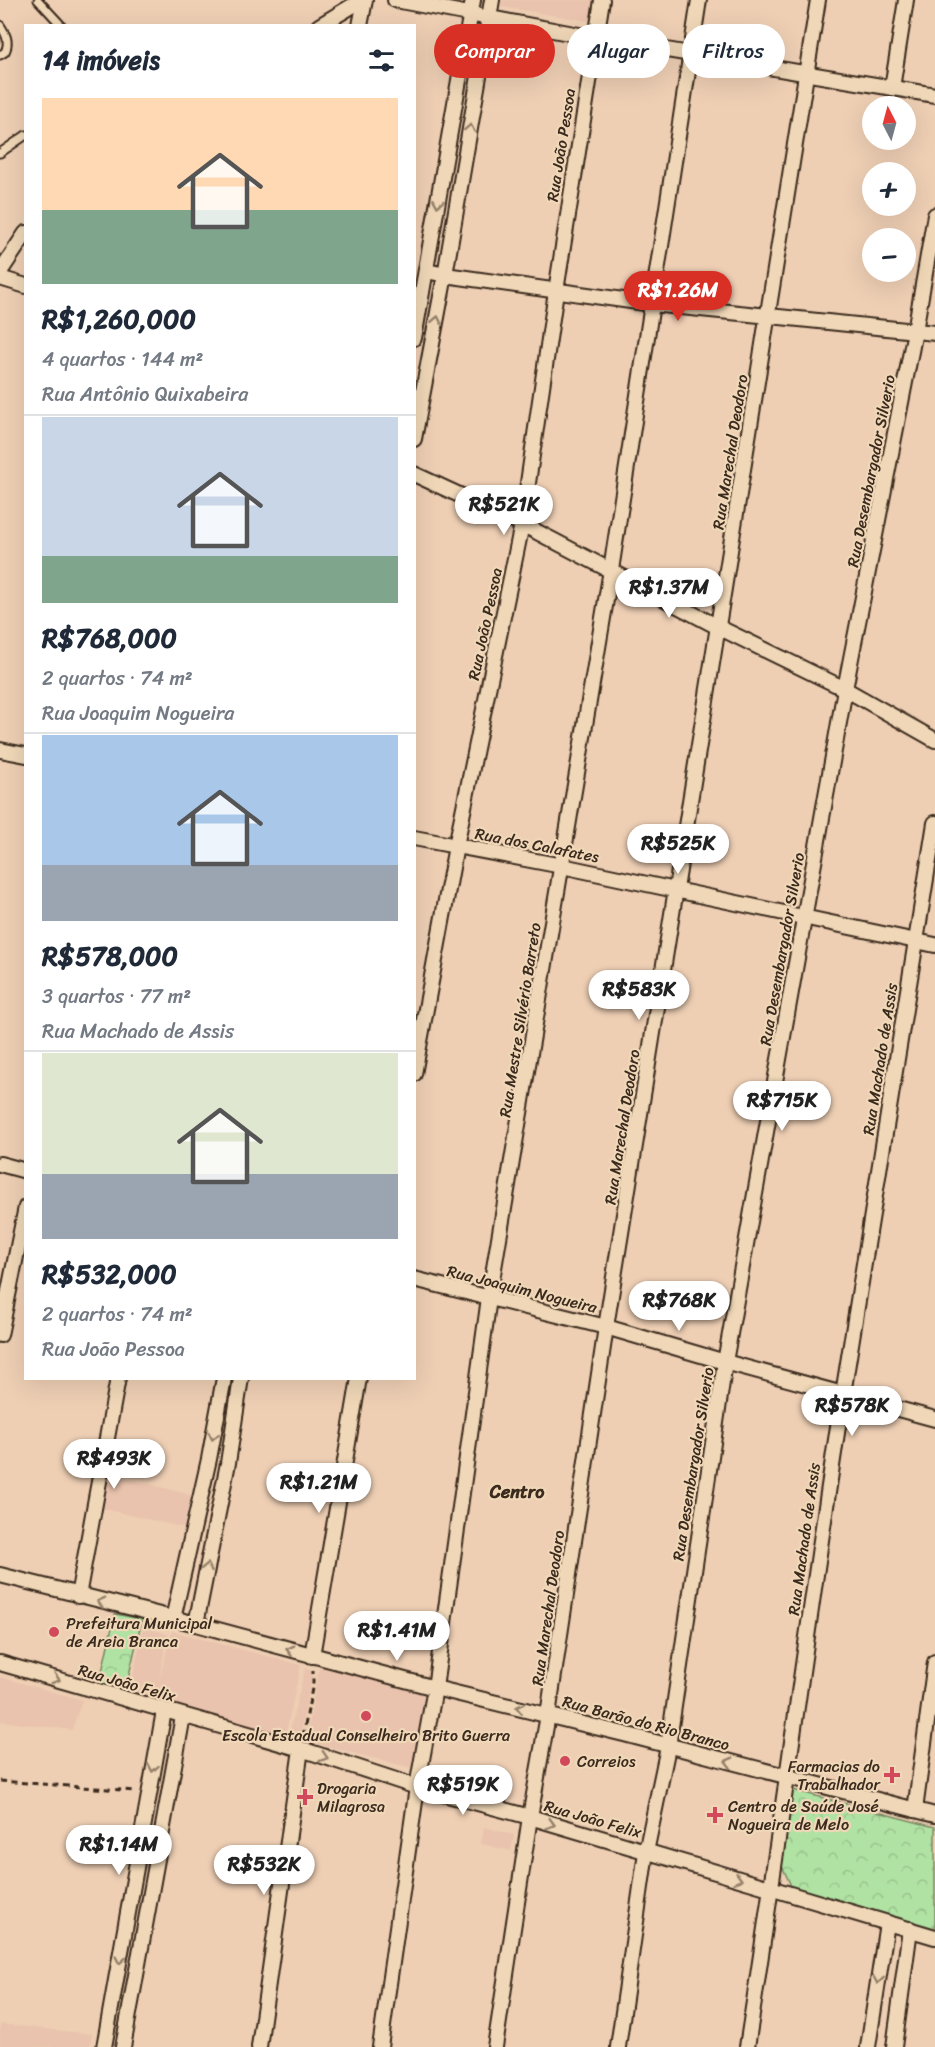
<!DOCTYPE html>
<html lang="pt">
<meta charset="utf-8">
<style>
body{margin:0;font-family:Sriracha,sans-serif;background:#f2f2f3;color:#1f2937;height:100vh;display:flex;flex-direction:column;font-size:22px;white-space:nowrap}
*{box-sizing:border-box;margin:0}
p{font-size:20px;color:#747a83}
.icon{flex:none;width:33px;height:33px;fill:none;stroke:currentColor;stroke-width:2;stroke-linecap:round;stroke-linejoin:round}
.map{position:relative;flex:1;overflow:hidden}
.details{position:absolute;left:24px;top:24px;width:392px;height:1356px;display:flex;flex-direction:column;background:#fff;border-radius:0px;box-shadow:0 6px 24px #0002}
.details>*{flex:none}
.banner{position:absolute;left:434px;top:24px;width:411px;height:54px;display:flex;gap:12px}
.needle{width:39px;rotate:354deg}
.buttons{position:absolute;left:862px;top:96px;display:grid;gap:12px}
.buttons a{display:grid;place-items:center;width:54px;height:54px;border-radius:50%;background:#fff;box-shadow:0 6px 24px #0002;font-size:30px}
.price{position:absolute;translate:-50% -51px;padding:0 14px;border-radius:21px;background:#fff;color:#222;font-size:20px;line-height:39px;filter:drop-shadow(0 2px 3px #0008)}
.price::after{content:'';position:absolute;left:50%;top:36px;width:18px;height:14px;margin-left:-9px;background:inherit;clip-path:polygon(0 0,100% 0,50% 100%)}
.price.active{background:#d93025;color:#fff}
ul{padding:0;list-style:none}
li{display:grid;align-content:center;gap:12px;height:318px;padding:0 18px}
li+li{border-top:2px solid #e0e1e3}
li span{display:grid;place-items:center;height:186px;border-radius:0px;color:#555}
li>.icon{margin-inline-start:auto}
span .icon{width:108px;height:108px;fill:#fffc;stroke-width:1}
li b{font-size:26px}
h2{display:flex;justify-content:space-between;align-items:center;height:72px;padding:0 18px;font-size:26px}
.chip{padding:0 21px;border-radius:27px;background:#fff;box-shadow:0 6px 24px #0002;font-size:21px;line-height:54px}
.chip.active{background:#d93025;color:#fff}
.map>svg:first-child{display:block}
</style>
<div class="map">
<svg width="935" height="2047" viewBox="0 0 935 2047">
<defs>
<pattern id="park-crowns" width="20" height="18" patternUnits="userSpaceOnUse" patternTransform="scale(1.5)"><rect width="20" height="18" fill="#b0e2a3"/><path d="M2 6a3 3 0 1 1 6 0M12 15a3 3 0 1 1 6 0" fill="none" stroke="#98c28c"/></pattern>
</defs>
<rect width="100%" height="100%" fill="#eecfb4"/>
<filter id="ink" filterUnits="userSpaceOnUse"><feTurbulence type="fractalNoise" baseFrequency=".0167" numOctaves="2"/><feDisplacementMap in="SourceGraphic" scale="12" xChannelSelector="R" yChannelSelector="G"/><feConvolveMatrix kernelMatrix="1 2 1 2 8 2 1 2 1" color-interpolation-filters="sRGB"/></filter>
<g filter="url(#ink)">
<g fill="#e9c3ad">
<polygon points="502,0 593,0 590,21 501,7"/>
<polygon points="106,1473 191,1495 185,1528 100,1508"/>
<polygon points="143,1627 168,1634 158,1685 172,1631 301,1665 285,1736 130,1692"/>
<polygon points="319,1667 425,1691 412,1768 306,1741"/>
<polygon points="305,1668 313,1672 299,1739 288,1737"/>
<polygon points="0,1677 82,1700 72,1730 0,1721"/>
<polygon points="484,1827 514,1835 511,1851 481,1844"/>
<polygon points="0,2024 92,2034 90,2047 0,2047"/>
</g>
<g fill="url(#park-crowns)" stroke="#768660" stroke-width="1.5">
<polygon points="115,1614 142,1619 125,1692 99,1685"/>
<polygon points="793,1790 935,1827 935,1930 792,1888 781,1864"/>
</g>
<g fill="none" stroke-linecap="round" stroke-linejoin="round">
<g stroke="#3b2a1e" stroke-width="11">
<g id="service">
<polyline points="38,0 62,26"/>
<path d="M0,25C6,34 10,42 5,52L0,55"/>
<polyline points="0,153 26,135"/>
</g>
</g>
<g stroke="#3b2a1e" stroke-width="18">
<g id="minor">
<polyline points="395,0 595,38 935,95"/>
<polyline points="319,26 362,0"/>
<polyline points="360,26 365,0"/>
<polyline points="892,88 906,0"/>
<polyline points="427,271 445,275 652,304 935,333"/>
<polyline points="0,272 26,233"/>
<polyline points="0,278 26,286"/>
<polyline points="414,338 473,0"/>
<polyline points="414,439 445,275 492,0"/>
<polyline points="414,474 522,524 718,627 845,689 935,740"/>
<polyline points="0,750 26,755"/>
<polyline points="414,838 562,866 935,945"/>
<polyline points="414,1074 456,846 522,524 556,291 602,0"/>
<polyline points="0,1164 26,1171"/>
<polyline points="414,1279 606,1327 725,1362 935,1419"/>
<polyline points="0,1335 26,1207"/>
<polyline points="0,1575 196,1624 435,1688 624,1734 935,1815"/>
<polyline points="78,1596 118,1378"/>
<polyline points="173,1619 209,1459 224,1378"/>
<polyline points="196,1624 228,1463 241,1378"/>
<polyline points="312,1656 359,1378"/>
<polyline points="0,1663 301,1749 417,1787 530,1817 935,1937"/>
<polyline points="915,1810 935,1662"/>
<polyline points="104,2047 164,1711"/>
<polyline points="123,2047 183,1716"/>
<polyline points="259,2047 301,1749"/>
<polyline points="380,2047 417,1787 435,1688 489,1298 611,570 699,0"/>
<polyline points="495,2047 530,1817 548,1715 606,1327 818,0"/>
<polyline points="618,2047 646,1852 668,1747 725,1362 845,689 915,331 935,215"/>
<path d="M747,2047C781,1830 809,1612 843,1394C872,1204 904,1014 935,823"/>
<polyline points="868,2047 887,1923"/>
<polyline points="894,2047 910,1929"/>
</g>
</g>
<g stroke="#3b2a1e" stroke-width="3" stroke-dasharray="6 4.5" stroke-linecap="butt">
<polyline points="303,1736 313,1683 313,1671"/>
<polyline points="0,1781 136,1791"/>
</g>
<use href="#service" stroke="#efd7b7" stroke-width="7"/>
<use href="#minor" stroke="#efd7b7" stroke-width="14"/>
</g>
<defs><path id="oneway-chevron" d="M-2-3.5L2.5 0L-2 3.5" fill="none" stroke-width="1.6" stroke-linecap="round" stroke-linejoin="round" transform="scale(1.5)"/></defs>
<g stroke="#95806a">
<use href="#oneway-chevron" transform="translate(470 128) rotate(-80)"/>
<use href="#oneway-chevron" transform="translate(438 203) rotate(100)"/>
<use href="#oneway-chevron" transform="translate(437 320) rotate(-79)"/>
<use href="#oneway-chevron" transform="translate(213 1436) rotate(101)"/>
<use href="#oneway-chevron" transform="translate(207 1567) rotate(-79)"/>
<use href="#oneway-chevron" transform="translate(101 1602) rotate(-166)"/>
<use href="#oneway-chevron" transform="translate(290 1650) rotate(-165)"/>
<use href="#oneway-chevron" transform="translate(56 1679) rotate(16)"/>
<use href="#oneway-chevron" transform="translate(520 1708) rotate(-167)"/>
<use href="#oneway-chevron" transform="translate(324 1757) rotate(18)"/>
<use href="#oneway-chevron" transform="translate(729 1762) rotate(-166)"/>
<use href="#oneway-chevron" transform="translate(153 1768) rotate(100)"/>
<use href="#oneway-chevron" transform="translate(551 1824) rotate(16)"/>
<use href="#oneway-chevron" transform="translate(738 1879) rotate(16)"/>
<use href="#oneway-chevron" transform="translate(120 1960) rotate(100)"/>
<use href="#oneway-chevron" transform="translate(878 1980) rotate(99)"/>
</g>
</g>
<g fill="#d1495b" stroke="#efd7b7" stroke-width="2">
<circle cx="54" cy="1632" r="6"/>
<circle cx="366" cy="1716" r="6"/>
<circle cx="565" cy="1761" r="6"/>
<path d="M889 1766h6v6h6v6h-6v6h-6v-6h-6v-6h6z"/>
<path d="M302 1788h6v6h6v6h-6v6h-6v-6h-6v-6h6z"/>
<path d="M712 1806h6v6h6v6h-6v6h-6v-6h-6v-6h6z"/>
</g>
<g text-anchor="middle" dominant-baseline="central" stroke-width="4.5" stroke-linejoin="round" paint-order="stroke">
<g font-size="16" fill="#3b2a1e" stroke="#efd7b7">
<text transform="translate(561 145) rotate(-81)">Rua João Pessoa</text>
<text transform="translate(730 452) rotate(-81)">Rua Marechal Deodoro</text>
<text transform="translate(871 471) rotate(-79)">Rua Desembargador Silverio</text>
<text transform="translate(485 624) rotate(-78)">Rua João Pessoa</text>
<text transform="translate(537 845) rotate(11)">Rua dos Calafates</text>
<text transform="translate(782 949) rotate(-80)">Rua Desembargador Silverio</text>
<text transform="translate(520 1020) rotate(-81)">Rua Mestre Silvério Barreto</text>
<text transform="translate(880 1059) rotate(-81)">Rua Machado de Assis</text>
<text transform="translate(622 1127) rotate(-81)">Rua Marechal Deodoro</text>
<text transform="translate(522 1289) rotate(14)">Rua Joaquim Nogueira</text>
<text transform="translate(693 1464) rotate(-81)">Rua Desembargador Silverio</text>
<text transform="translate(804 1539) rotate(-82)">Rua Machado de Assis</text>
<text transform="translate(548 1608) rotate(-82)">Rua Marechal Deodoro</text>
<text transform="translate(127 1683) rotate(16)">Rua João Felix</text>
<text transform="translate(646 1723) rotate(15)">Rua Barão do Rio Branco</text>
<text transform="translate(593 1819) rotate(16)">Rua João Felix</text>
</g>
<g font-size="16" fill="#3b2a1e" stroke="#efd7b7" text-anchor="start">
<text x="66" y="1623">Prefeitura Municipal<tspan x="66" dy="18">de Areia Branca</tspan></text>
<text x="366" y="1735" text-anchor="middle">Escola Estadual Conselheiro Brito Guerra</text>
<text x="577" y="1761">Correios</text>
<text x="880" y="1766" text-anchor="end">Farmacias do<tspan x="880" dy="18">Trabalhador</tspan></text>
<text x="317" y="1788">Drogaria<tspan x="317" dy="18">Milagrosa</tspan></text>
<text x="728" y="1806">Centro de Saúde José<tspan x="728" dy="18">Nogueira de Melo</tspan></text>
</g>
<g font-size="18" font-weight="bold" fill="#3b2a1e" stroke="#efd7b7">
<text x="517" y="1492">Centro</text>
</g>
</g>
</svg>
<div class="buttons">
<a><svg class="needle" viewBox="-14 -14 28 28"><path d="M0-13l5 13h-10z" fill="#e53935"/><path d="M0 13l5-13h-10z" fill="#747a83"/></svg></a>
<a>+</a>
<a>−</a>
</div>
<b class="price active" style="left:678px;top:322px">R$1.26M</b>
<b class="price" style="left:504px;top:536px">R$521K</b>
<b class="price" style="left:669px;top:619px">R$1.37M</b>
<b class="price" style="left:678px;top:875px">R$525K</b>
<b class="price" style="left:639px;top:1021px">R$583K</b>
<b class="price" style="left:782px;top:1132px">R$715K</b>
<b class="price" style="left:679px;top:1332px">R$768K</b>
<b class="price" style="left:852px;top:1437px">R$578K</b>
<b class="price" style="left:114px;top:1490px">R$493K</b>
<b class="price" style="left:319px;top:1514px">R$1.21M</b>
<b class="price" style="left:397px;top:1662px">R$1.41M</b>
<b class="price" style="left:463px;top:1816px">R$519K</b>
<b class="price" style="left:119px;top:1876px">R$1.14M</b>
<b class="price" style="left:264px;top:1896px">R$532K</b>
<div class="banner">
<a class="chip active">Comprar</a>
<a class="chip">Alugar</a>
<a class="chip">Filtros</a>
</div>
<section class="details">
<h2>14 imóveis<svg class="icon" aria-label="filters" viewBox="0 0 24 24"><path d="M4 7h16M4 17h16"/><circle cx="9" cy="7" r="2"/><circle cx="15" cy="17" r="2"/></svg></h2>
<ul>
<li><span style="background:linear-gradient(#ffd9b3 60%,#7fa58c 0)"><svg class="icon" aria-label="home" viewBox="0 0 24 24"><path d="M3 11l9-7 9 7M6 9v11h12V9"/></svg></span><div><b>R$1,260,000</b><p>4 quartos · 144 m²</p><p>Rua Antônio Quixabeira</p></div></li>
<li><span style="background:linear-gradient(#c9d6e8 75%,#7fa58c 0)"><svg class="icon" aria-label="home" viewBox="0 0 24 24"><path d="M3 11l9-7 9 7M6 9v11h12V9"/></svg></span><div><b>R$768,000</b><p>2 quartos · 74 m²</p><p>Rua Joaquim Nogueira</p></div></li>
<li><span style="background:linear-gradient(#a9c7e8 70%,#9aa5b1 0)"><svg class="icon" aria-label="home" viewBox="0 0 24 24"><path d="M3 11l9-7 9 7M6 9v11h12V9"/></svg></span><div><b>R$578,000</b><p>3 quartos · 77 m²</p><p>Rua Machado de Assis</p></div></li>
<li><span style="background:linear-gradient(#dfe7d0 65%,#9aa5b1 0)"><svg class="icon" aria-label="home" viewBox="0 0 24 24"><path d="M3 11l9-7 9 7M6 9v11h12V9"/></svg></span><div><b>R$532,000</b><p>2 quartos · 74 m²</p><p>Rua João Pessoa</p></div></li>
</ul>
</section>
</div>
